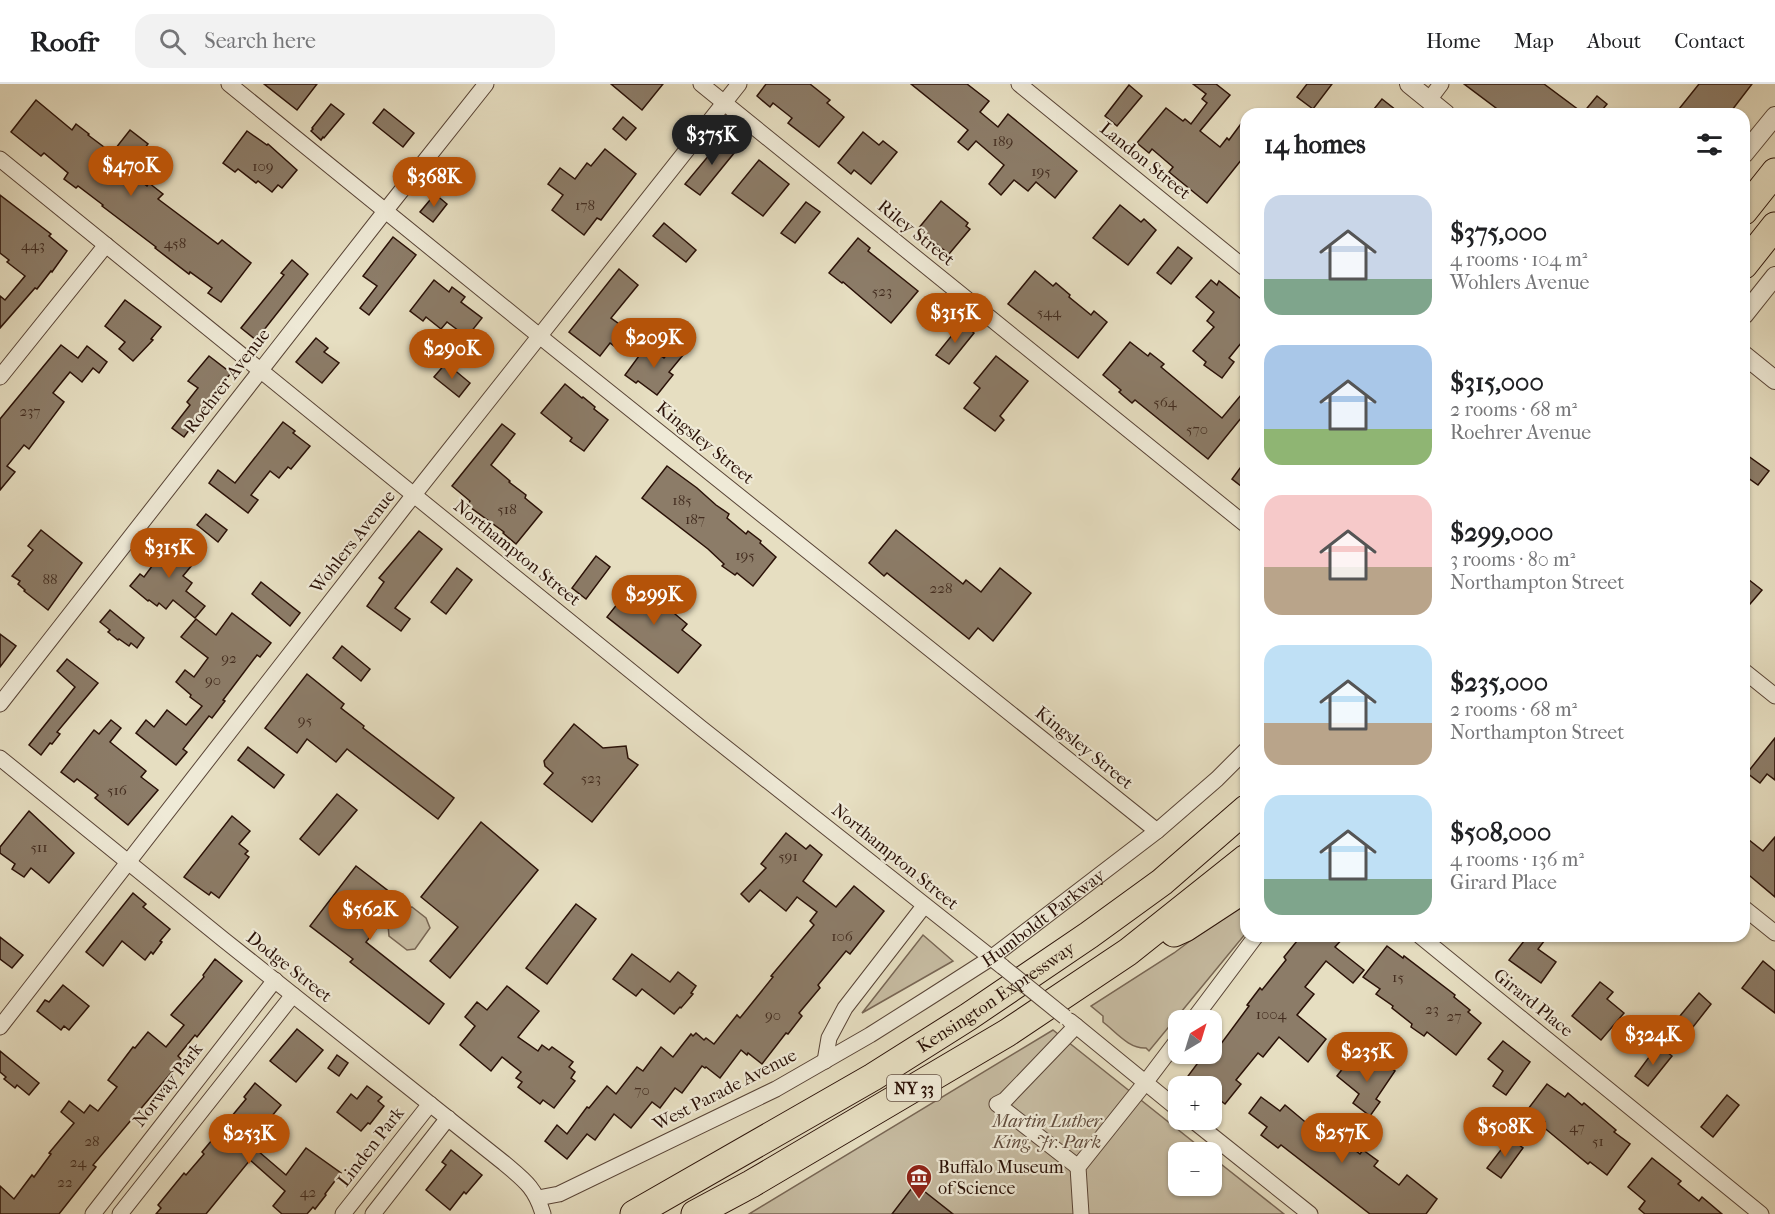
<!DOCTYPE html>
<meta charset="utf-8">
<style>
body{margin:0;font-family:"IM FELL French Canon",serif;background:#f2f2f2;color:#202124;height:100vh;display:flex;flex-direction:column;font-size:22px;white-space:nowrap}
*{box-sizing:border-box;margin:0}
p{font-size:20px;color:#757577}
.icon{flex:none;width:33px;height:33px;fill:none;stroke:currentColor;stroke-width:2;stroke-linecap:round;stroke-linejoin:round}
.map{position:relative;flex:1;overflow:hidden}
.details{position:absolute;left:1240px;top:24px;width:510px;height:834px;display:flex;flex-direction:column;background:#fff;border-radius:18px;box-shadow:0 2px 4px #0004}
.details>*{flex:none}
.needle{width:39px;rotate:38deg}
.buttons{position:absolute;left:1168px;top:926px;display:grid;gap:12px}
.buttons a{display:grid;place-items:center;width:54px;height:54px;border-radius:12px;background:#fff;box-shadow:0 2px 4px #0004;font-size:30px}
.price{position:absolute;translate:-50% -51px;padding:0 14px;border-radius:21px;background:#b45309;color:#fff;font-size:20px;line-height:39px;filter:drop-shadow(0 2px 3px #0008)}
.price::after{content:'';position:absolute;left:50%;top:36px;width:18px;height:14px;margin-left:-9px;background:inherit;clip-path:polygon(0 0,100% 0,50% 100%)}
.price.selected{background:#222;color:#fff}
ul{padding:0;list-style:none}
li{display:flex;align-items:center;gap:18px;height:150px;padding:0 24px}
li span{display:grid;place-items:center;flex:none;width:168px;height:120px;border-radius:18px;color:#555}
li>.icon{margin-inline-start:auto}
span .icon{width:72px;height:72px;fill:#fffc;stroke-width:1}
li b{font-size:26px}
h2{display:flex;justify-content:space-between;align-items:center;height:72px;padding:0 24px;font-size:26px}
header{display:flex;align-items:center;gap:36px;box-sizing:border-box;height:84px;padding:0 30px;background:#fff;border-bottom:2px solid #e0e0e0}
header strong{font-size:28px}
nav{display:flex;gap:33px;margin-inline-start:auto;font-size:21px}
.search{width:420px;height:54px;background:#f2f2f2;display:flex;align-items:center;gap:15px;box-sizing:border-box;padding:0 21px;border-radius:18px;color:#757577;font-size:22px}
.map>svg:first-child{display:block}
</style>
<header>
<strong>Roofr</strong>
<div class="search"><svg class="icon" aria-label="search" viewBox="0 0 24 24"><circle cx="10" cy="10" r="6"/><path d="M15 15l6 6"/></svg>Search here</div>
<nav><a>Home</a><a>Map</a><a>About</a><a>Contact</a></nav>
</header>
<div class="map">
<svg width="1775" height="1130" viewBox="0 0 1775 1130">
<rect width="100%" height="100%" fill="#e6dec1"/>
<filter id="stains"><feTurbulence type="fractalNoise" baseFrequency=".00333" numOctaves="4"/><feColorMatrix values="0 0 0 0 .2 0 0 0 0 .09 0 0 0 0 .02 0 0 0 .5 -.17"/></filter>
<radialGradient id="worn" r=".72"><stop offset=".6" stop-color="#630" stop-opacity="0"/><stop offset="1" stop-color="#630" stop-opacity=".3"/></radialGradient>
<g fill="#c6bba1" stroke="#786654" stroke-width="1.5">
<path d="M1246,815V849L1149,967L1146,964C1129,965 1116,948 1103,938V932L1091,922L1174,869Z"/>
<polygon points="412,823 426,834 430,844 415,865 407,866 389,852 388,841 401,824"/>
<polygon points="923,851 953,877 862,929"/>
<polygon points="1053,946 1206,1068 1179,1068 1179,1101 1212,1101 1212,1073 1284,1130 749,1130"/>
</g>
<g fill="#8c7c68" stroke="#2a1107" stroke-width="1.5">
<polygon points="264,0 317,0 297,26"/>
<polygon points="611,0 663,0 642,26"/>
<polygon points="766,0 810,0 830,16 827,19 844,33 819,63 788,39 792,34 773,19 770,23 757,12"/>
<polygon points="911,0 967,0 989,17 980,28 998,43 1008,30 1077,87 1055,114 1036,98 1028,107 1014,96 1001,111 989,100 1004,81 976,57 968,66 958,58 968,46"/>
<polygon points="1193,0 1216,0 1230,11 1200,47 1220,63 1227,54 1229,56 1246,33 1246,70 1207,119 1169,88 1173,83 1152,65 1149,69 1137,59 1166,24 1183,37 1185,35 1191,40 1207,19 1202,15 1206,10"/>
<polygon points="1307,0 1332,0 1313,25 1297,13"/>
<polygon points="1464,0 1544,0 1583,29 1597,12 1607,20 1599,30 1504,30"/>
<polygon points="1699,0 1752,0 1729,30 1675,30"/>
<polygon points="1129,1 1142,12 1117,42 1105,32"/>
<polygon points="1382,15 1401,30 1370,30"/>
<polygon points="36,16 72,46 76,40 89,50 88,51 112,69 130,46 148,60 127,87 147,102 149,99 163,110 158,115 218,160 222,156 251,179 221,218 208,209 212,204 190,188 189,190 155,164 156,163 102,122 103,121 78,102 76,104 64,95 68,89 44,69 41,72 11,48"/>
<polygon points="331,20 344,30 324,54 323,53 321,56 311,47 313,45 312,44"/>
<polygon points="384,25 414,49 403,63 373,39"/>
<polygon points="623,33 636,44 626,56 613,45"/>
<polygon points="247,47 267,61 268,60 297,86 282,104 278,101 272,108 258,97 256,99 238,85 235,88 223,79"/>
<polygon points="863,48 879,61 883,57 897,68 871,100 854,86 851,90 838,79"/>
<polygon points="725,52 739,63 700,111 685,100"/>
<polygon points="605,65 636,90 601,136 597,134 584,151 552,126 563,111 548,100 560,84 575,95 587,79 591,82"/>
<polygon points="759,76 789,100 763,132 732,109"/>
<polygon points="435,110 447,120 433,138 420,128"/>
<polygon points="0,111 51,150 49,152 67,167 52,188 51,187 37,205 35,204 0,244 0,212 5,216 25,192 7,178 9,176 0,169"/>
<polygon points="941,117 968,139 966,142 970,145 949,170 918,145"/>
<polygon points="806,118 820,128 795,159 781,149"/>
<polygon points="1120,121 1141,138 1144,135 1156,146 1128,181 1093,154"/>
<polygon points="664,139 696,166 686,178 653,152"/>
<polygon points="393,153 416,171 369,231 360,224 377,202 363,192"/>
<polygon points="858,154 870,164 868,167 918,207 891,239 843,198 842,199 829,189"/>
<polygon points="1178,163 1192,174 1171,200 1157,189"/>
<polygon points="292,176 308,190 256,256 241,244 284,191 281,189"/>
<polygon points="619,185 638,201 611,234 626,245 614,262 610,259 600,272 569,248"/>
<polygon points="1035,187 1053,202 1056,199 1070,211 1069,213 1091,231 1094,227 1107,238 1078,274 1008,220"/>
<polygon points="434,196 449,208 452,203 465,213 461,218 482,234 467,253 447,238 441,245 426,233 423,237 410,227"/>
<polygon points="1211,196 1217,201 1219,197 1246,219 1246,253 1229,274 1234,278 1222,294 1204,281 1206,278 1193,267 1214,243 1207,237 1214,228 1196,213"/>
<polygon points="125,216 161,243 151,255 153,256 133,277 119,265 125,258 105,242"/>
<polygon points="962,239 974,249 949,280 936,271"/>
<polygon points="316,254 328,264 324,268 339,279 322,299 296,278"/>
<polygon points="1130,258 1148,272 1150,269 1164,280 1161,283 1222,334 1246,305 1246,328 1208,375 1135,316 1132,319 1119,308 1121,306 1103,291"/>
<polygon points="61,261 78,274 87,262 107,278 99,289 93,284 82,298 70,288 53,309 64,318 29,365 24,361 7,382 15,388 0,406 0,335"/>
<polygon points="647,261 664,274 673,263 683,271 669,288 673,291 657,311 638,297 636,299 625,291"/>
<polygon points="209,272 231,289 193,337 195,338 184,353 172,344 190,321 187,318 198,304 188,297"/>
<polygon points="996,272 1028,297 1000,332 1004,336 995,347 964,324 980,304 974,299"/>
<polygon points="446,279 470,299 459,313 434,293"/>
<polygon points="565,300 582,314 583,313 595,323 594,325 608,336 584,367 570,357 572,354 541,329"/>
<polygon points="283,338 295,347 293,349 310,362 291,385 288,383 279,394 270,387 251,411 258,416 248,429 209,399 218,386 235,399"/>
<polygon points="502,340 515,350 491,381 510,397 509,398 526,411 525,414 542,428 516,460 503,449 504,448 467,421 470,417 452,402"/>
<polygon points="1744,369 1769,387 1758,401 1744,391"/>
<polygon points="1246,376 1246,406 1232,395"/>
<polygon points="667,382 697,404 716,421 729,430 727,434 746,450 748,447 761,457 760,459 776,473 753,502 737,489 735,491 722,482 724,480 708,465 642,414"/>
<polygon points="206,430 227,446 218,458 197,441"/>
<polygon points="41,446 82,479 48,526 24,507 25,506 18,500 20,497 12,492 33,466 28,462"/>
<polygon points="896,446 963,500 966,496 981,508 1000,484 1031,509 993,557 978,544 969,555 887,489 884,492 869,479"/>
<polygon points="419,447 442,465 395,524 410,535 401,547 367,522 384,498 379,494"/>
<polygon points="166,451 197,475 183,492 192,499 186,507 205,522 195,534 173,516 166,525 159,519 157,522 149,516 148,517 130,502 140,490 144,493 161,470 155,465"/>
<polygon points="596,472 610,483 586,515 572,504"/>
<polygon points="457,484 472,496 446,530 431,518"/>
<polygon points="1744,492 1762,506 1744,527"/>
<polygon points="636,496 671,523 669,525 687,540 682,546 701,561 678,589 607,533"/>
<polygon points="261,498 300,529 290,542 252,510"/>
<polygon points="110,526 144,554 137,564 131,559 129,562 119,555 118,556 108,548 110,546 100,538"/>
<polygon points="232,529 271,559 260,573 257,571 223,616 225,617 212,634 209,632 183,665 187,668 176,681 136,649 146,636 154,643 167,626 186,641 202,622 190,613 191,611 176,598 185,586 194,593 208,574 181,553 196,535 216,551"/>
<polygon points="0,550 16,562 0,583"/>
<polygon points="342,562 370,585 361,597 333,574"/>
<polygon points="67,575 98,599 57,648 60,650 52,660 50,659 41,671 29,661 75,603 57,587"/>
<polygon points="307,590 344,620 341,624 364,642 363,644 454,714 438,735 347,665 336,678 307,655 297,669 265,644"/>
<polygon points="111,636 121,644 110,658 146,687 141,693 158,706 128,741 95,714 98,711 77,695 74,698 61,688 94,646 99,650"/>
<polygon points="574,640 603,664 626,662 628,674 638,681 592,738 544,700 553,689 545,682 544,677"/>
<polygon points="1775,654 1775,696 1767,690 1760,699 1747,689"/>
<polygon points="248,663 284,691 274,704 238,676"/>
<polygon points="337,710 357,726 319,771 300,755"/>
<polygon points="29,727 74,769 49,799 31,784 24,793 12,785 15,780 0,769 0,763"/>
<polygon points="232,732 250,747 239,760 248,767 245,770 249,773 219,814 211,808 209,811 184,793"/>
<polygon points="481,738 538,786 450,894 430,877 458,843 421,813"/>
<polygon points="786,749 806,765 810,761 822,771 803,797 836,823 854,802 884,827 850,870 846,867 818,901 820,904 799,929 802,932 788,950 786,949 762,980 748,969 747,971 741,966 720,994 706,983 705,984 702,982 682,1009 675,1004 660,1024 652,1018 631,1044 614,1030 595,1056 587,1050 567,1075 545,1057 557,1041 567,1050 587,1023 589,1024 607,1002 616,1010 637,983 643,987 661,963 673,973 691,950 693,952 696,949 704,956 706,954 714,960 737,931 740,934 773,893 771,892 814,841 810,837 817,828 797,813 786,827 760,806 749,818 741,810 766,784 761,780"/>
<polygon points="1744,752 1763,767 1775,753 1775,813 1744,787"/>
<polygon points="356,782 391,809 372,834 380,840 366,858 444,920 429,940 350,878 353,875 310,842"/>
<polygon points="133,809 146,820 143,823 170,845 160,857 162,858 153,870 151,868 145,876 122,857 103,882 86,868"/>
<polygon points="576,820 596,835 547,900 526,884"/>
<polygon points="1301,852 1345,852 1335,863 1364,886 1353,899 1326,877 1305,903 1314,910 1297,931 1326,955 1308,978 1279,953 1263,973 1258,969 1236,996 1241,1000 1225,1020 1212,1010 1212,1002 1201,1002 1188,992 1203,972 1209,976 1249,922 1247,921 1260,904 1262,906 1286,876 1284,873"/>
<polygon points="1528,852 1548,852 1538,865 1556,878 1541,899 1509,876"/>
<polygon points="0,853 23,871 12,884 0,875"/>
<polygon points="1387,862 1403,874 1404,872 1455,911 1454,913 1470,926 1468,928 1481,939 1456,971 1427,948 1424,952 1411,943 1412,940 1392,924 1393,922 1376,910 1380,905 1363,893"/>
<polygon points="632,870 670,898 678,888 696,902 691,909 693,910 681,924 680,923 674,930 642,905 636,912 613,895"/>
<polygon points="215,875 242,897 197,953 195,951 178,972 182,976 93,1081 96,1083 59,1130 0,1130 0,1102 14,1115 32,1091 34,1093 51,1070 49,1069 74,1039 61,1028 69,1017 84,1029 90,1021 98,1027 117,1003 108,996 133,963 135,964 148,948 166,963 184,941 171,931 204,893 203,891"/>
<polygon points="1763,877 1775,887 1775,929 1742,904"/>
<polygon points="1600,898 1613,908 1607,915 1624,929 1601,956 1572,932"/>
<polygon points="63,901 89,922 69,946 64,942 61,946 37,927 45,916 49,918"/>
<polygon points="507,902 539,927 518,953 538,967 542,961 549,966 552,963 573,978 569,983 575,988 571,994 575,997 554,1024 543,1016 540,1020 518,1003 522,998 516,994 521,988 502,973 491,987 460,961 475,942 465,933 477,918 487,926"/>
<polygon points="1699,909 1711,920 1693,943 1680,932"/>
<polygon points="297,945 323,966 296,998 270,977"/>
<polygon points="1503,957 1530,978 1506,1011 1493,1002 1503,987 1488,975"/>
<polygon points="1658,961 1672,972 1648,1002 1635,992"/>
<polygon points="0,967 39,999 29,1011 17,1001 15,1004 4,995 6,993 0,988"/>
<polygon points="337,971 348,979 339,992 328,984"/>
<polygon points="1350,975 1369,990 1379,975 1395,987 1376,1015 1380,1018 1370,1032 1353,1019 1359,1010 1337,992"/>
<polygon points="255,999 281,1021 267,1038 276,1045 258,1067 286,1091 306,1064 341,1089 325,1110 326,1111 315,1125 313,1123 307,1130 282,1130 273,1122 285,1107 250,1076 206,1130 156,1130 161,1124 158,1121 184,1089 186,1091 204,1070 202,1068 246,1015 244,1013"/>
<polygon points="1547,1000 1565,1013 1568,1009 1582,1021 1584,1019 1616,1046 1614,1048 1630,1060 1607,1091 1590,1078 1588,1080 1542,1042 1545,1038 1528,1025"/>
<polygon points="367,1002 382,1013 378,1017 384,1022 370,1040 368,1039 361,1047 337,1028 351,1010 357,1015"/>
<polygon points="1727,1011 1739,1021 1713,1053 1701,1043"/>
<polygon points="1261,1013 1280,1027 1285,1021 1310,1042 1314,1036 1360,1070 1363,1066 1378,1077 1374,1082 1399,1101 1407,1091 1437,1115 1426,1130 1370,1130 1281,1061 1278,1064 1261,1051 1267,1043 1249,1029"/>
<polygon points="1510,1054 1523,1064 1501,1094 1487,1084"/>
<polygon points="451,1066 482,1091 466,1110 464,1108 450,1126 426,1106 446,1081 442,1078"/>
<polygon points="1652,1074 1681,1097 1678,1100 1699,1117 1702,1113 1722,1130 1645,1130 1639,1125 1645,1117 1628,1103"/>
<polygon points="915,1100 953,1130 892,1130"/>
</g>
<g fill="none" stroke-linecap="round" stroke-linejoin="round">
<g stroke="#594436" stroke-width="17">
<g id="minor">
<polyline points="229,0 553,263 1157,747"/>
<polyline points="701,0 1246,441"/>
<polyline points="1019,0 1246,185"/>
<polyline points="1429,16 1441,0"/>
<polyline points="0,75 701,644 1003,883"/>
<polyline points="0,293 106,161"/>
<polyline points="1744,587 1775,612"/>
<polyline points="0,620 386,126 486,0"/>
<path d="M0,674L224,856L504,1079C524,1096 535,1103 543,1130"/>
<polyline points="1744,824 1775,849"/>
<polyline points="1420,852 1761,1130"/>
<polyline points="1193,936 1256,852"/>
<polyline points="1070,937 1179,1026"/>
<polyline points="1076,942 1005,1016 997,1020 1078,1083"/>
<polyline points="0,943 405,422 739,0"/>
<polyline points="825,977 829,954 845,924 924,822"/>
<polyline points="1191,1035 1310,1130"/>
<path id="s1" d="M538,1114L559,1110L776,1005L870,951L927,915L991,874L1157,747L1217,695L1246,666"/>
<polyline points="93,1130 275,896"/>
<polyline points="120,1130 293,911"/>
<polyline points="343,1130 430,1020"/>
<polyline points="373,1130 448,1034"/>
<polyline points="1081,1130 1078,1083 1145,999 1179,954"/>
</g>
</g>
<g stroke="#594436" stroke-width="20">
<g id="tertiary">
<polyline points="1409,0 1446,30"/>
<polyline points="1744,70 1775,32"/>
<polyline points="1744,231 1775,192"/>
<polyline points="1744,271 1775,296"/>
</g>
</g>
<g stroke="#2a1107" stroke-width="29">
<g id="motorway">
<polyline points="1744,127 1775,88"/>
<polyline points="1744,181 1775,142"/>
<polyline points="1174,849 1185,844 1246,804"/>
<path id="s2" d="M634,1130L873,993L968,933L1089,851L1162,798L1246,725"/>
<polyline points="695,1130 751,1100 1007,949 1128,868 1246,774"/>
</g>
</g>
<use href="#minor" stroke="#efead7" stroke-width="15"/>
<use href="#tertiary" stroke="#efead7" stroke-width="18"/>
<use href="#motorway" stroke="#e6dec1" stroke-width="27"/>
<g stroke="#594436" stroke-width="17" stroke-linecap="butt">
<polyline id="minor-bridge" points="1003,883 1065,933"/>
</g>
<use href="#minor-bridge" stroke="#efead7" stroke-width="15"/>
</g>
<defs>
<g id="museum-pin" transform="scale(1.35)"><path d="M0 17L-7.5 6A9.5 9.5 0 1 1 7.5 6Z" fill="#8f2418" stroke="#efead7"/><path d="M0-6L6-3V-2H-6V-3ZM-5-1h2V3h-2ZM-1-1h2V3h-2ZM3-1h2V3H3ZM-6 4H6V6H-6Z" fill="#fff"/></g>
</defs>
<g fill-rule="evenodd">
<use href="#museum-pin" x="919" y="1093"/>
</g>
<g text-anchor="middle" dominant-baseline="central" stroke-width="4.5" stroke-linejoin="round" paint-order="stroke">
<g font-size="15" fill="#422c1f">
<text x="1003" y="57">189</text>
<text x="263" y="82">109</text>
<text x="1041" y="87">195</text>
<text x="585" y="121">178</text>
<text x="175" y="159">458</text>
<text x="33" y="161">443</text>
<text x="882" y="207">523</text>
<text x="1049" y="228">544</text>
<text x="1165" y="318">564</text>
<text x="30" y="327">237</text>
<text x="1197" y="345">570</text>
<text x="682" y="416">185</text>
<text x="507" y="425">518</text>
<text x="695" y="435">187</text>
<text x="745" y="471">195</text>
<text x="50" y="495">88</text>
<text x="941" y="504">228</text>
<text x="229" y="574">92</text>
<text x="213" y="596">90</text>
<text x="305" y="636">95</text>
<text x="591" y="694">523</text>
<text x="117" y="706">516</text>
<text x="39" y="763">511</text>
<text x="788" y="772">591</text>
<text x="842" y="852">106</text>
<text x="1398" y="893">15</text>
<text x="1432" y="925">23</text>
<text x="1271" y="930">1004</text>
<text x="773" y="931">90</text>
<text x="1454" y="932">27</text>
<text x="642" y="1006">70</text>
<text x="1577" y="1043">47</text>
<text x="92" y="1057">28</text>
<text x="1598" y="1057">51</text>
<text x="78" y="1078">24</text>
<text x="65" y="1098">22</text>
<text x="308" y="1108">42</text>
</g>
<rect fill="#efead7" stroke="#655245" stroke-width="1.5" x="887" y="991" width="54" height="26" rx="4.5"/>
<g font-size="16" font-weight="bold" fill="#2a1107">
<text x="914" y="1004">NY 33</text>
</g>
<g font-size="18" fill="#2a1107" stroke="#efead7">
<text transform="translate(1145 77) rotate(39)">Landon Street</text>
<text transform="translate(916 149) rotate(39)">Riley Street</text>
<text transform="translate(227 297) rotate(-52)">Roehrer Avenue</text>
<text transform="translate(705 359) rotate(39)">Kingsley Street</text>
<text transform="translate(353 458) rotate(-52)">Wohlers Avenue</text>
<text transform="translate(517 469) rotate(39)">Northampton Street</text>
<text transform="translate(1084 664) rotate(39)">Kingsley Street</text>
<text transform="translate(895 773) rotate(39)">Northampton Street</text>
<text stroke="none"><textPath href="#s1" startOffset="580">Humboldt Parkway</textPath></text>
<text transform="translate(289 883) rotate(38)">Dodge Street</text>
<text stroke="none"><textPath href="#s2" startOffset="422">Kensington Expressway</textPath></text>
<text transform="translate(1533 919) rotate(39)">Girard Place</text>
<text transform="translate(168 1001) rotate(-52)">Norway Park</text>
<text transform="translate(725 1006) rotate(-27)">West Parade Avenue</text>
<text transform="translate(371 1063) rotate(-52)">Linden Park</text>
</g>
<g font-size="18" font-style="italic" fill="#614c3d" stroke="#efead7">
<text x="1047" y="1037">Martin Luther<tspan x="1047" dy="21">King, Jr. Park</tspan></text>
</g>
<g font-size="18" fill="#2a1107" stroke="#efead7" text-anchor="start">
<text x="938" y="1083">Buffalo Museum<tspan x="938" dy="21">of Science</tspan></text>
</g>
</g>
<rect width="100%" height="100%" filter="url(#stains)"/>
<rect width="100%" height="100%" fill="url(#worn)"/>
</svg>
<div class="buttons">
<a><svg class="needle" viewBox="-14 -14 28 28"><path d="M0-13l5 13h-10z" fill="#e53935"/><path d="M0 13l5-13h-10z" fill="#757577"/></svg></a>
<a>+</a>
<a>−</a>
</div>
<b class="price selected" style="left:712px;top:82px">$375K</b>
<b class="price" style="left:131px;top:113px">$470K</b>
<b class="price" style="left:434px;top:124px">$368K</b>
<b class="price" style="left:955px;top:260px">$315K</b>
<b class="price" style="left:654px;top:285px">$209K</b>
<b class="price" style="left:452px;top:296px">$290K</b>
<b class="price" style="left:169px;top:495px">$315K</b>
<b class="price" style="left:654px;top:542px">$299K</b>
<b class="price" style="left:370px;top:857px">$562K</b>
<b class="price" style="left:1653px;top:982px">$324K</b>
<b class="price" style="left:1367px;top:999px">$235K</b>
<b class="price" style="left:1505px;top:1074px">$508K</b>
<b class="price" style="left:1342px;top:1080px">$257K</b>
<b class="price" style="left:249px;top:1081px">$253K</b>
<section class="details">
<h2>14 homes<svg class="icon" aria-label="filters" viewBox="0 0 24 24"><path d="M4 7h16M4 17h16"/><circle cx="9" cy="7" r="2"/><circle cx="15" cy="17" r="2"/></svg></h2>
<ul>
<li><span style="background:linear-gradient(#c9d6e8 70%,#7fa58c 0)"><svg class="icon" aria-label="home" viewBox="0 0 24 24"><path d="M3 11l9-7 9 7M6 9v11h12V9"/></svg></span><div><b>$375,000</b><p>4 rooms · 104 m²</p><p>Wohlers Avenue</p></div></li>
<li><span style="background:linear-gradient(#a9c7e8 70%,#8fb573 0)"><svg class="icon" aria-label="home" viewBox="0 0 24 24"><path d="M3 11l9-7 9 7M6 9v11h12V9"/></svg></span><div><b>$315,000</b><p>2 rooms · 68 m²</p><p>Roehrer Avenue</p></div></li>
<li><span style="background:linear-gradient(#f6c9c9 60%,#b9a48a 0)"><svg class="icon" aria-label="home" viewBox="0 0 24 24"><path d="M3 11l9-7 9 7M6 9v11h12V9"/></svg></span><div><b>$299,000</b><p>3 rooms · 80 m²</p><p>Northampton Street</p></div></li>
<li><span style="background:linear-gradient(#bfe0f5 65%,#b9a48a 0)"><svg class="icon" aria-label="home" viewBox="0 0 24 24"><path d="M3 11l9-7 9 7M6 9v11h12V9"/></svg></span><div><b>$235,000</b><p>2 rooms · 68 m²</p><p>Northampton Street</p></div></li>
<li><span style="background:linear-gradient(#bfe0f5 70%,#7fa58c 0)"><svg class="icon" aria-label="home" viewBox="0 0 24 24"><path d="M3 11l9-7 9 7M6 9v11h12V9"/></svg></span><div><b>$508,000</b><p>4 rooms · 136 m²</p><p>Girard Place</p></div></li>
</ul>
</section>
</div>
